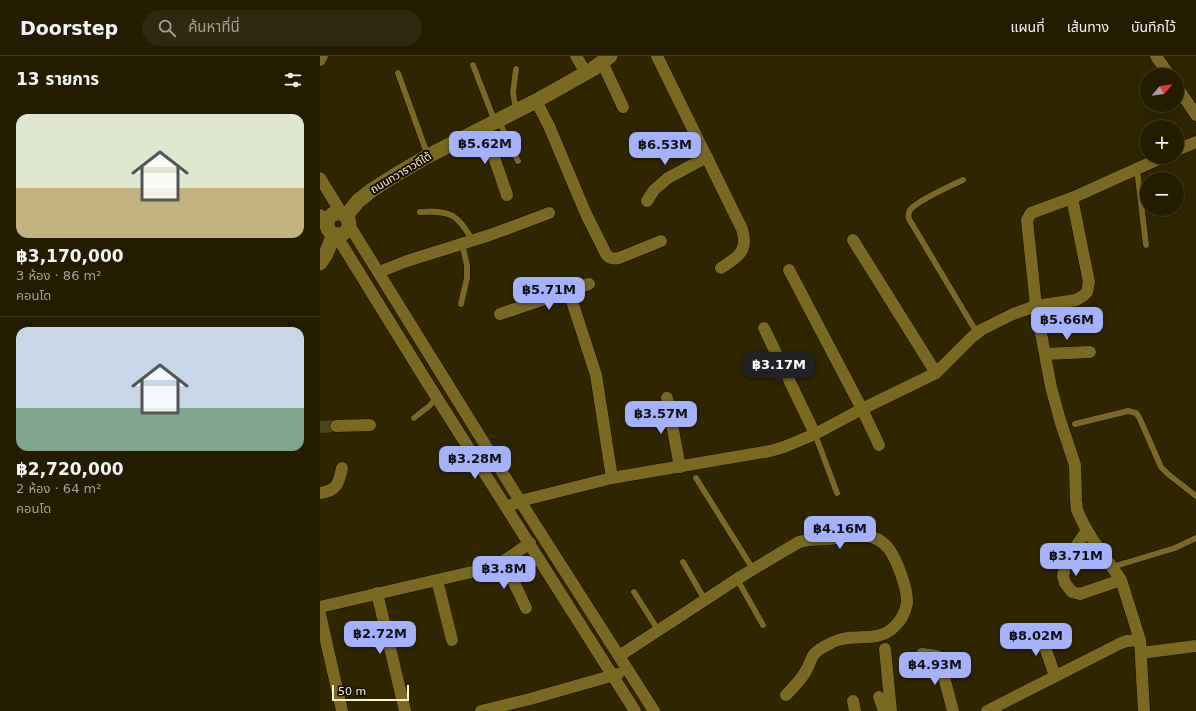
<!DOCTYPE html>
<html lang="th">
<meta charset="utf-8">
<style>
body{margin:0;font-family:"DejaVu Sans","Noto Sans Thai",sans-serif;background:#2f290f;color:#f1f3f6;height:100vh;display:flex;flex-direction:column;font-size:15px;white-space:nowrap}
*{box-sizing:border-box;margin:0}
p{font-size:13px;color:#a3a199}
.icon{flex:none;width:22px;height:22px;fill:none;stroke:currentColor;stroke-width:2;stroke-linecap:round;stroke-linejoin:round}
.map{position:relative;flex:1;overflow:hidden}
.drawer{display:flex;flex-direction:column;background:#231c00;width:320px}
.drawer>*{flex:none}
.needle{width:26px;rotate:61deg}
.buttons{position:absolute;left:820px;top:12px;display:grid;gap:8px}
.buttons a{display:grid;place-items:center;width:44px;height:44px;border-radius:50%;background:#231c00;box-shadow:0 4px 16px #0002,0 0 0 1px #403a22;font-size:20px}
.scale{position:absolute;left:12px;bottom:10px;width:77px;box-sizing:border-box;padding-left:4px;border:2px solid #faf2cf;border-top:0;font-size:11px;line-height:14px;white-space:nowrap;color:#faf2cf;-webkit-text-stroke:3px #150f00;paint-order:stroke}
.price{position:absolute;translate:-50% -34px;padding:0 9px;border-radius:8px;background:#a5b1fc;color:#111;font-size:13px;line-height:26px;filter:drop-shadow(0 1px 2px #0008)}
.price::after{content:'';position:absolute;left:50%;top:24px;width:12px;height:9px;margin-left:-6px;background:inherit;clip-path:polygon(0 0,100% 0,50% 100%)}
.price.current{background:#222;color:#fff}
ul{padding:0;list-style:none}
li{display:grid;align-content:center;gap:8px;height:212px;padding:0 16px}
li+li{border-top:1px solid #403a22}
li span{display:grid;place-items:center;height:124px;border-radius:12px;color:#555}
li>.icon{margin-inline-start:auto}
span .icon{width:72px;height:72px;fill:#fffc;stroke-width:1}
li b{font-size:17px}
h2{display:flex;justify-content:space-between;align-items:center;height:48px;padding:0 16px;font-size:17px}
header{display:flex;align-items:center;gap:24px;box-sizing:border-box;height:56px;padding:0 20px;background:#231c00;border-bottom:1px solid #403a22}
header strong{font-size:19px}
nav{display:flex;gap:22px;margin-inline-start:auto;font-size:14px}
.search{width:280px;height:36px;background:#2f290f;display:flex;align-items:center;gap:10px;box-sizing:border-box;padding:0 14px;border-radius:22px;color:#a3a199;font-size:15px}
main{display:flex;flex:1;min-height:0}
.map>svg:first-child{display:block}
</style>
<header>
<strong>Doorstep</strong>
<div class="search"><svg class="icon" aria-label="search" viewBox="0 0 24 24"><circle cx="10" cy="10" r="6"/><path d="M15 15l6 6"/></svg>ค้นหาที่นี่</div>
<nav><a>แผนที่</a><a>เส้นทาง</a><a>บันทึกไว้</a></nav>
</header>
<main>
<section class="drawer">
<h2>13 รายการ<svg class="icon" aria-label="filters" viewBox="0 0 24 24"><path d="M4 7h16M4 17h16"/><circle cx="9" cy="7" r="2"/><circle cx="15" cy="17" r="2"/></svg></h2>
<ul>
<li><span style="background:linear-gradient(#dfe7d0 60%,#c2b280 0)"><svg class="icon" aria-label="home" viewBox="0 0 24 24"><path d="M3 11l9-7 9 7M6 9v11h12V9"/></svg></span><div><b>฿3,170,000</b><p>3 ห้อง · 86 m²</p><p>คอนโด</p></div></li>
<li><span style="background:linear-gradient(#c9d6e8 65%,#7fa58c 0)"><svg class="icon" aria-label="home" viewBox="0 0 24 24"><path d="M3 11l9-7 9 7M6 9v11h12V9"/></svg></span><div><b>฿2,720,000</b><p>2 ห้อง · 64 m²</p><p>คอนโด</p></div></li>
</ul>
</section>
<div class="map">
<svg width="876" height="655" viewBox="0 0 876 655">
<rect width="100%" height="100%" fill="#2f2600"/>
<g fill="none" stroke-linecap="round" stroke-linejoin="round">
<polyline stroke="#4d451f" stroke-width="12" stroke-dasharray="12 6" stroke-linecap="butt" points="0,371 16,370"/>
<g stroke="#150f00" stroke-width="7">
<g id="service">
<polyline points="153,9 175,66"/>
<polyline points="196,13 193,37 196,54"/>
<polyline points="78,17 108,100"/>
<polyline points="179,65 198,105"/>
<polyline points="817,113 826,189"/>
<path d="M643,124C632,129 597,145 590,154C588,157 588,159 589,163L657,277"/>
<path d="M100,156C131,154 137,158 153,185"/>
<polyline points="141,248 147,222 147,209 142,188"/>
<polyline points="94,362 108,351 117,342"/>
<polyline points="755,368 808,355 816,357 819,361 841,411 848,418 876,440"/>
<polyline points="495,378 517,437"/>
<polyline points="376,422 433,513"/>
<polyline points="363,506 385,544"/>
<polyline points="792,511 855,492 876,482"/>
<polyline points="417,523 443,569"/>
<polyline points="314,536 338,574"/>
</g>
</g>
<g stroke="#150f00" stroke-width="13">
<g id="minor">
<polyline points="256,0 266,17"/>
<path d="M337,0L422,173C429,195 418,201 401,212"/>
<polyline points="836,0 849,19"/>
<polyline points="0,4 2,0"/>
<polyline points="282,6 303,51"/>
<polyline points="857,31 876,59"/>
<path d="M216,45L229,70L266,158L286,198C290,203 293,203 299,202L341,185"/>
<polyline points="164,72 187,139"/>
<polyline points="857,94 876,86"/>
<polyline points="0,122 22,158"/>
<polyline points="327,145 334,134 348,122 387,101"/>
<polyline points="0,159 7,168"/>
<polyline points="29,169 200,445 334,655"/>
<polyline points="16,179 105,323 315,655"/>
<polyline points="533,184 616,317"/>
<polyline points="469,214 542,353 559,389"/>
<polyline points="59,216 87,205 170,179 229,157"/>
<polyline points="249,236 276,319 292,422"/>
<polyline points="180,258 269,228"/>
<polyline points="444,272 495,378"/>
<polyline points="725,298 770,296"/>
<polyline points="347,342 360,411"/>
<polyline points="16,370 50,369"/>
<path d="M0,437C17,435 19,427 22,412"/>
<polyline points="187,451 200,445 292,422 450,395 464,391 495,378 542,353 616,317 651,282 661,274 693,258 716,250 756,244 763,240 767,236 769,226 752,142"/>
<polyline points="767,474 746,505 743,520 745,527 752,536 760,538 801,524"/>
<polyline points="184,505 206,552"/>
<polyline points="117,524 132,584"/>
<polyline points="57,537 85,655"/>
<polyline points="0,551 165,513 184,505 210,487"/>
<polyline points="0,558 22,655"/>
<polyline points="719,574 735,620"/>
<polyline points="820,584 801,524 773,484 764,469 757,454 756,444 755,409 740,364 731,331 716,250 707,164 711,157 752,142 843,101"/>
<polyline points="565,593 571,655"/>
<polyline points="821,597 876,590"/>
<polyline points="602,598 617,600 620,606 633,655"/>
<path d="M299,600L417,523L479,486C489,483 499,484 509,483C523,482 538,476 552,481C558,483 565,488 569,493C577,504 588,534 587,547C585,557 581,565 574,571C557,588 533,576 513,586C507,589 500,592 495,597C491,601 490,608 487,613C482,623 474,631 466,639"/>
<polyline points="559,641 564,655"/>
<polyline points="533,645 535,655"/>
<polyline points="161,655 210,643 298,618"/>
<polyline points="667,655 801,587 807,585 820,584 824,655"/>
</g>
</g>
<g stroke="#150f00" stroke-width="16">
<g id="tertiary">
<circle cx="18" cy="168" r="11"/>
<polyline points="26,160 38,145 52,134 77,118 108,100 216,45 273,13 290,0"/>
<polyline points="0,207 6,198 14,178"/>
</g>
</g>
<use href="#service" stroke="#7a6a21" stroke-width="6"/>
<use href="#minor" stroke="#7a6a21" stroke-width="12"/>
<use href="#tertiary" stroke="#7a6a21" stroke-width="15"/>
</g>
<g text-anchor="middle" dominant-baseline="central" stroke-width="4" stroke-linejoin="round" paint-order="stroke">
<g font-size="11" fill="#faf2cf" stroke="#150f00">
<text transform="translate(81 117) rotate(-31)">ถนนทวาราวดีใต้</text>
</g>
</g>
</svg>
<div class="buttons">
<a><svg class="needle" viewBox="-14 -14 28 28"><path d="M0-13l5 13h-10z" fill="#e53935"/><path d="M0 13l5-13h-10z" fill="#a3a199"/></svg></a>
<a>+</a>
<a>−</a>
</div>
<div class="scale">50 m</div>
<b class="price" style="left:165px;top:109px">฿5.62M</b>
<b class="price" style="left:345px;top:110px">฿6.53M</b>
<b class="price" style="left:229px;top:255px">฿5.71M</b>
<b class="price" style="left:747px;top:285px">฿5.66M</b>
<b class="price current" style="left:459px;top:330px">฿3.17M</b>
<b class="price" style="left:341px;top:379px">฿3.57M</b>
<b class="price" style="left:155px;top:424px">฿3.28M</b>
<b class="price" style="left:520px;top:494px">฿4.16M</b>
<b class="price" style="left:756px;top:521px">฿3.71M</b>
<b class="price" style="left:184px;top:534px">฿3.8M</b>
<b class="price" style="left:60px;top:599px">฿2.72M</b>
<b class="price" style="left:716px;top:601px">฿8.02M</b>
<b class="price" style="left:615px;top:630px">฿4.93M</b>
</div>
</main>
